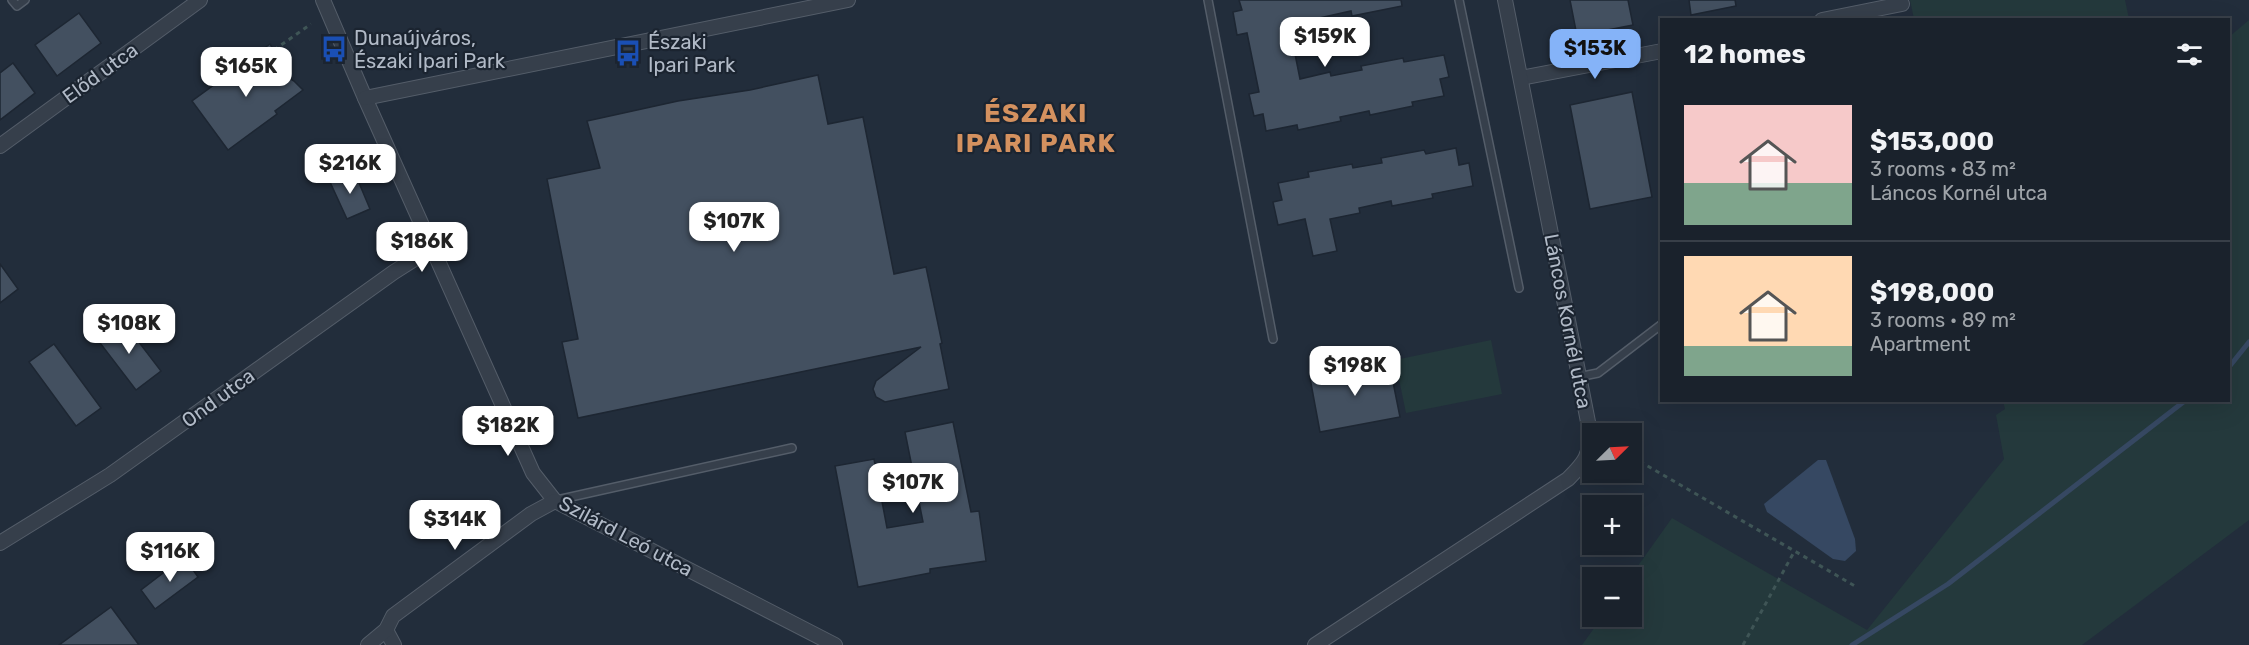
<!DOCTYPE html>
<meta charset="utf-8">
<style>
body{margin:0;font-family:Rubik,sans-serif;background:#272f38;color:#f1f3f6;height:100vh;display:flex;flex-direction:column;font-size:22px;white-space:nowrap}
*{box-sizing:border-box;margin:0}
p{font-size:20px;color:#9fa4a9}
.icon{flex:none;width:33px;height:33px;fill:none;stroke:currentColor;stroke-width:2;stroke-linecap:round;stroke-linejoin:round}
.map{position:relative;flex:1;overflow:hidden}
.sheet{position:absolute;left:1660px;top:18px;width:570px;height:384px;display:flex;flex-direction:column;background:#1a222c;border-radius:0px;box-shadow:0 6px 24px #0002,0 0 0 2px #383f48}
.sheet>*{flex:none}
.needle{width:39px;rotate:66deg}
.tools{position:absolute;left:1582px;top:423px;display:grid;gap:12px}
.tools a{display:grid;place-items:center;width:60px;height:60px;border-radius:0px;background:#1a222c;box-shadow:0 6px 24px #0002,0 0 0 2px #383f48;font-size:30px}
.price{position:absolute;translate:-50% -51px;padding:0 14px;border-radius:12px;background:#fff;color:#222;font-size:20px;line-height:39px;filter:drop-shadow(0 2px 3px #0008)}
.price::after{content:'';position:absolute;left:50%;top:36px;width:18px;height:14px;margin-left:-9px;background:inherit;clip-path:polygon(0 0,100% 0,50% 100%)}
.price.selected{background:#85b3f8;color:#111}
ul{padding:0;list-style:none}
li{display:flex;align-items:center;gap:18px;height:150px;padding:0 24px}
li+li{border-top:2px solid #383f48}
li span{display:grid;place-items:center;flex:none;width:168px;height:120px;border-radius:0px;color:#555}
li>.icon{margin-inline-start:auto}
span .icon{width:72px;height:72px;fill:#fffc;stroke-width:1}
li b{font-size:26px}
h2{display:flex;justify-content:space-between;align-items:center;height:72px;padding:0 24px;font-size:26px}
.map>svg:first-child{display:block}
</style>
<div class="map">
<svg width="2249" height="645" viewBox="0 0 2249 645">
<rect width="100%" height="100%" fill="#222d3b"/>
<g fill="#24393c">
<polygon points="1910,0 2125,0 2129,19 1914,19"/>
<polygon points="2249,20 2249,520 2082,645 1582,645 1602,617 1632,616 1632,578 1630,577 1672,518 1867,630 2004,459 1996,415 2005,409 2003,401 2229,400 2229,37"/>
<polygon points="1491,340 1502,394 1406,413 1395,360"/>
</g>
<polygon fill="#364862" points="1818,460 1826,460 1855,539 1856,551 1845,561 1833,559 1767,512 1764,504"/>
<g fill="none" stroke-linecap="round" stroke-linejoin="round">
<g stroke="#364862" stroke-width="5">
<polyline points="2229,367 2249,342"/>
<polyline points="1852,645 1948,584 2186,400"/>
</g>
</g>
<g fill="#435060" stroke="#1d2632" stroke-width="1.5">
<polygon points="1239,0 1401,0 1402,6 1352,16 1351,11 1319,18 1320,23 1290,29 1300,79 1330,72 1331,76 1362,70 1361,66 1403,58 1404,62 1444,55 1449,77 1440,79 1444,96 1412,102 1413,106 1370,115 1369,111 1340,117 1341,121 1298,130 1297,125 1266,131 1263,114 1254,116 1249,94 1259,92 1247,33 1237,35 1233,12 1242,10"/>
<polygon points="1570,0 1628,0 1633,25 1577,36"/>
<polygon points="1689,0 1735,0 1736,6 1691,15"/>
<polygon points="79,13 101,43 57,76 35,45"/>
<polygon points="270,44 278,57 268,65 294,81 303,90 275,111 277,114 228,150 192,101"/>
<polygon points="13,63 35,93 0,120 0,73"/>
<polygon points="818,75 828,124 863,117 894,274 926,267 942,343 940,344 949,389 885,402 876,397 873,389 876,381 921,347 578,418 562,342 578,339 547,179 600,168 587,121 678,101 750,90"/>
<polygon points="1632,92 1652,197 1590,209 1570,105"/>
<polygon points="1456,148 1459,165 1469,163 1473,186 1432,194 1433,198 1392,206 1391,201 1359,208 1360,213 1330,219 1337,251 1313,256 1305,219 1278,225 1273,202 1282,200 1278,183 1309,177 1308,172 1352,164 1353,168 1382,163 1381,158 1424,150 1426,154"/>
<polygon points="354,171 370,209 347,219 330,182"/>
<polygon points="0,264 18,289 0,303"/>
<polygon points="122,320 161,371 136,390 97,339"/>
<polygon points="54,344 101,408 76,426 29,362"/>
<polygon points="1389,362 1400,417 1320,432 1310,378"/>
<polygon points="953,422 971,512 979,511 986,561 930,569 930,573 858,587 835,466 874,459 887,528 923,522 905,432"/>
<polygon points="184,557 198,577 155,609 141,590"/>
<polygon points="111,607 139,645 59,645"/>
</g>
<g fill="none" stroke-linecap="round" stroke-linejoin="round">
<g stroke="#545d69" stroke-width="10">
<g id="service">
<polyline points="12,0 17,6 25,0"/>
<polyline points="1208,0 1273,339"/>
<polyline points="1459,0 1519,288"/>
<polyline points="1578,377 1598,373 1662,324"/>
<polyline points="557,500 792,448"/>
</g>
</g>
<g stroke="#545d69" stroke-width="16">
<g id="minor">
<polyline points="323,0 365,98 533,473 555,501 835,645"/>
<polyline points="1822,20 1902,4"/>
<polyline points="1521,78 1662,51"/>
<polyline points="365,98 848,0"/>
<polyline points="0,146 200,0"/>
<polyline points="0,543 110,475 394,272 432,248"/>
<polyline points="386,630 394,645"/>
<polyline points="368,645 386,630 393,616 531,514 555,501"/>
<path d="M1315,645L1568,479C1585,462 1590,456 1590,432L1505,0"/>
</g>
</g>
<g stroke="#3f5556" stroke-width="3" stroke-dasharray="4.5 4.5" stroke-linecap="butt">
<polyline points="274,50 311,24"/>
<polyline points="1632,457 1855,586"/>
<polyline points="1743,645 1794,552"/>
</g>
<use href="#service" stroke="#363f4b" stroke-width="7"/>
<use href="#minor" stroke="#363f4b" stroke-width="14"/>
</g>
<defs>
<g id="bus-bare" transform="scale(2.07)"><path d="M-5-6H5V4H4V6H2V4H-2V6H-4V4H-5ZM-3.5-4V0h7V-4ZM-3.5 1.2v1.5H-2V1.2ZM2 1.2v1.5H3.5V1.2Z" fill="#1a4fb4" stroke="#1b2430" stroke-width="2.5" paint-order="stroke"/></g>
</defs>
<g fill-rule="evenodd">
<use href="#bus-bare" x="334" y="49"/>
<use href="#bus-bare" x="628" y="53"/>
</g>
<g text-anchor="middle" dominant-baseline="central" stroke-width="4.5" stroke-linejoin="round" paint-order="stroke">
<g font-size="20" fill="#b1bac7" stroke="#1b2430" text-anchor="start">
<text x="354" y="38">Dunaújváros,<tspan x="354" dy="23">Északi Ipari Park</tspan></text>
<text x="648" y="42">Északi<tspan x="648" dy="23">Ipari Park</tspan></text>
</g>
<g font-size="20" fill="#b1bac7" stroke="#1b2430">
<text transform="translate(100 73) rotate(-36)">Előd utca</text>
<text transform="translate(1568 321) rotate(79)">Láncos Kornél utca</text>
<text transform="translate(218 398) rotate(-36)">Ond utca</text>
<text transform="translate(626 536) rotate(28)">Szilárd Leó utca</text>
</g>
<g font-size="26" font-weight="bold" letter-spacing="1.5" fill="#d4915f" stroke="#1b2430">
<text x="1036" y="113">ÉSZAKI<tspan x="1036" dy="30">IPARI PARK</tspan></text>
</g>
</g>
</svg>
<div class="tools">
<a><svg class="needle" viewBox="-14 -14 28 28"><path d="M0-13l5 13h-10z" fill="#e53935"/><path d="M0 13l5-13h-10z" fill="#9fa4a9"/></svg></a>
<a>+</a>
<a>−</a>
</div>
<b class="price" style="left:1325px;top:68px">$159K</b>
<b class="price selected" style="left:1595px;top:80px">$153K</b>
<b class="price" style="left:246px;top:98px">$165K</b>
<b class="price" style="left:350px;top:195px">$216K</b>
<b class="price" style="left:734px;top:253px">$107K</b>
<b class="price" style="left:422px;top:273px">$186K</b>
<b class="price" style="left:129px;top:355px">$108K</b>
<b class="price" style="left:1355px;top:397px">$198K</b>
<b class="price" style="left:508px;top:457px">$182K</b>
<b class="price" style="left:913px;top:514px">$107K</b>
<b class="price" style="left:455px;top:551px">$314K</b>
<b class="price" style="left:170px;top:583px">$116K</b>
<section class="sheet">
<h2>12 homes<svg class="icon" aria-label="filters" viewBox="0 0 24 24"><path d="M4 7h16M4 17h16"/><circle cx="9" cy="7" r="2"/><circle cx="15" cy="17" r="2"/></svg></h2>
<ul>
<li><span style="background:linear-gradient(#f6c9c9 65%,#7fa58c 0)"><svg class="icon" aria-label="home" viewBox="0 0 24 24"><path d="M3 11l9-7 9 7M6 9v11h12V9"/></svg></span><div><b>$153,000</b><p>3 rooms · 83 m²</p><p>Láncos Kornél utca</p></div></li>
<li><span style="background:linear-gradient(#ffd9b3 75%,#7fa58c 0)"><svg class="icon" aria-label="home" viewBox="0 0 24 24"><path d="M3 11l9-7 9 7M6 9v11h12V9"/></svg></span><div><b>$198,000</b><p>3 rooms · 89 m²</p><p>Apartment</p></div></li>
</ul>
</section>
</div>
